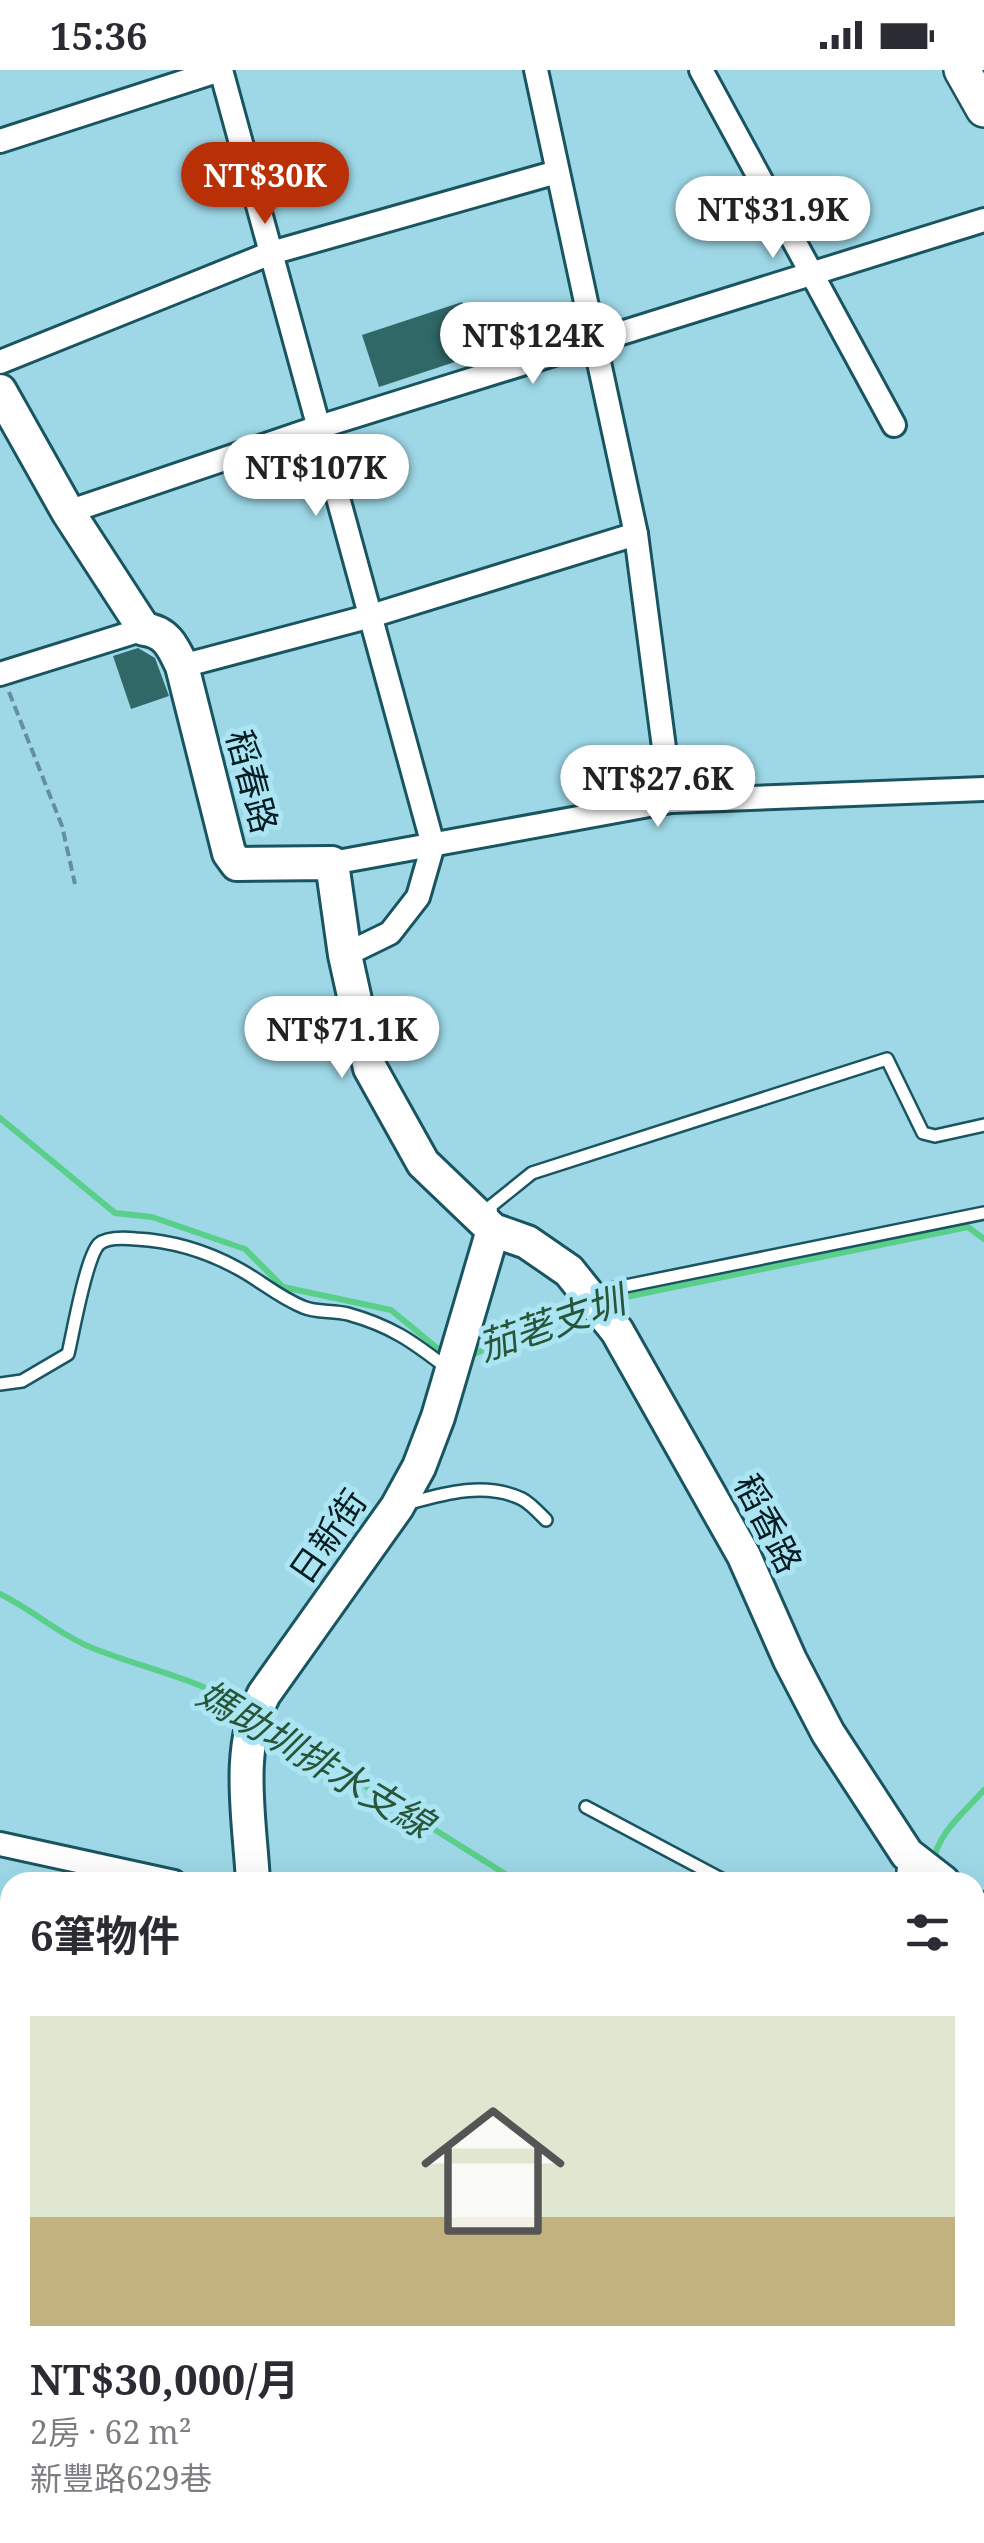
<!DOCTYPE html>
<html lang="zh-TW">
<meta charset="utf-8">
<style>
body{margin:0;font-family:"Noto Serif","Noto Sans TC",serif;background:#f7f7f7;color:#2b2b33;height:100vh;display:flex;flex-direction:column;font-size:38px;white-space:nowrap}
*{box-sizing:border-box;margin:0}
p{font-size:32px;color:#7c7c81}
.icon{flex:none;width:55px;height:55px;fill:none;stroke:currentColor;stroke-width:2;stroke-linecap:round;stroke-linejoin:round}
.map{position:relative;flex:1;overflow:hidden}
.side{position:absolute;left:0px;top:1802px;width:985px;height:672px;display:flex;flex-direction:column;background:#fff;border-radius:30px 30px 0 0;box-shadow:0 10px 40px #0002}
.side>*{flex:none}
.price{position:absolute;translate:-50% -85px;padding:0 22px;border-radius:35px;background:#fff;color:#222;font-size:32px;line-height:65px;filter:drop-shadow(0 2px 5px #0008)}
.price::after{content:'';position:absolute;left:50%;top:60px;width:30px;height:22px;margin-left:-15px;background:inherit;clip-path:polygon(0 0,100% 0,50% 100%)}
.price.current{background:#b93006;color:#fff}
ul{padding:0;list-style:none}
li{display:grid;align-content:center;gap:20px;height:530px;padding:0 30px}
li+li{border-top:2px solid #e1e1e2}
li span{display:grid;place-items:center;height:310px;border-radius:0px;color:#555}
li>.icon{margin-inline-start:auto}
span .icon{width:180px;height:180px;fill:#fffc;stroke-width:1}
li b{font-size:42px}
h2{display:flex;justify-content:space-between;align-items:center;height:120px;padding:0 30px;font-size:42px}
.status{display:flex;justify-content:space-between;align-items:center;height:70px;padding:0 50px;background:#fff;direction:ltr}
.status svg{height:28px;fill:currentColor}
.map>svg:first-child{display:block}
</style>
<div class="status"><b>15:36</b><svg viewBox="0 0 49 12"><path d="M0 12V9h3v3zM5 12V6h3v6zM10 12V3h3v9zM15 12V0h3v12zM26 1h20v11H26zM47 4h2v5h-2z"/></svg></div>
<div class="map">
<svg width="984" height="2473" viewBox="0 0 984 2473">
<rect width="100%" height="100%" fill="#9ed8e7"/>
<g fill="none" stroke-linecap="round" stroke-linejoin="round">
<g stroke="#5acf8a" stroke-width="6">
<polyline points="0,1048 115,1143 152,1147 245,1179 283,1217 391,1240 442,1282 449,1282"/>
<polyline points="606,1231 968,1157 984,1169"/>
<polyline points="466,1282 476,1283 585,1239"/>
<path d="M0,1524C33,1540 61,1566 95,1579C145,1599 201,1609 247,1640"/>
<polyline points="265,1653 518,1812"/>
<path d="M934,1791C937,1763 966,1741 984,1720"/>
</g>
</g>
<g fill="#306767">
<polygon points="462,232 479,284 379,317 362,265"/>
<polygon points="138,578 155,588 169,626 131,639 113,586"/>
</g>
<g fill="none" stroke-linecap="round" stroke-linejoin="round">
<g stroke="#195561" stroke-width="16">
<g id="lane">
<polyline points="492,1151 491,1136 532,1103 887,989 923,1063 935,1066 984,1055"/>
<polyline points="591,1223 984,1143"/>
<path d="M0,1314L22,1311L68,1284C73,1263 86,1187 99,1174C107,1167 126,1168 136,1169C173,1171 204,1180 237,1198C260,1210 278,1227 303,1237C316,1243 333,1240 348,1244C391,1256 412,1271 447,1298"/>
<path d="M406,1434C442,1424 485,1411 522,1429C530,1433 539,1443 546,1450"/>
<polyline points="586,1737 727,1812"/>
<polyline points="906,1812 903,1801 906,1787"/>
</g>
</g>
<g stroke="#195561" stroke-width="28">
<g id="street">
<polyline points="221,0 433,775 418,827 390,863 345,885"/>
<polyline points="536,0 636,464 671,731"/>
<polyline points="701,0 894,355"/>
<polyline points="0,71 220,0"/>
<polyline points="0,292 271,183 557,102"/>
<polyline points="68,442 316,358 984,150"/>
<polyline points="182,596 371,546 636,464"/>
<polyline points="0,604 144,559"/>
<polyline points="332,793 671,731 984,719"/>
<polyline points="0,1774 174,1812"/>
<polyline points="975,2224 984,2222"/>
<polyline points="256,2473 285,2465"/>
</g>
</g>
<g stroke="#195561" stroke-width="38">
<g id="secondary">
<path d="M0,321L68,442L144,559C167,562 173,577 182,596L229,783L237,794L332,793L345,885L370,998L423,1093L493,1160L527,1172L569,1201L617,1261L744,1486L790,1590L828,1663L907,1784L943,1812"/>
<path d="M253,1812C250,1751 235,1680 264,1624L397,1437L419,1397L438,1347L493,1160"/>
<polyline points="975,1837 984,1844"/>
<polyline points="325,2465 327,2473"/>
</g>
</g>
<g stroke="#195561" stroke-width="40">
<polyline id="primary" points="962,0 984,39"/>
</g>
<g stroke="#63909b" stroke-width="4" stroke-dasharray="10 5" stroke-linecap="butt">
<polyline points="9,622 62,756 75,814"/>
<polyline points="701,2465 702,2473"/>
</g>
<use href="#lane" stroke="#fff" stroke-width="11"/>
<use href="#street" stroke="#fff" stroke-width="22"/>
<use href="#secondary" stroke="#fff" stroke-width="32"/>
<use href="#primary" stroke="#fff" stroke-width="35"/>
</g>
<g text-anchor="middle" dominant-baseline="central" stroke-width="10" stroke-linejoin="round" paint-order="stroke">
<g font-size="35" fill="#051d22" stroke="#abe5f4">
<text transform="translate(253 711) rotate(75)">稻春路</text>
<text transform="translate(769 1453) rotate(63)">稻香路</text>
<text transform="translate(327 1466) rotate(-55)">日新街</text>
</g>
<g font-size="38" font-style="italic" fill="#285639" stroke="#abe5f4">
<text transform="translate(551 1252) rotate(-19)">茄荖支圳</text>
<text transform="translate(316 1688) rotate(31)">媽助圳排水支線</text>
</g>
</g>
</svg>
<b class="price current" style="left:265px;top:157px">NT$30K</b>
<b class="price" style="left:773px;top:191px">NT$31.9K</b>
<b class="price" style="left:533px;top:317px">NT$124K</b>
<b class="price" style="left:316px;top:449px">NT$107K</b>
<b class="price" style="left:658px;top:760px">NT$27.6K</b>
<b class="price" style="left:342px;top:1011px">NT$71.1K</b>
<section class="side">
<h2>6筆物件<svg class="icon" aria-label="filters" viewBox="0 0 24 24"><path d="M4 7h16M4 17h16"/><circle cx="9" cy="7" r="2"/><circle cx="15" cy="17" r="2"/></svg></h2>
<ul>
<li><span style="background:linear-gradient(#dfe7d0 65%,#c2b280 0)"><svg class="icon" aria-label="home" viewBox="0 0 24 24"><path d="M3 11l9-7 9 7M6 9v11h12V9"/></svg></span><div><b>NT$30,000/月</b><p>2房 · 62 m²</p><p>新豐路629巷</p></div></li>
</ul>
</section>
</div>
